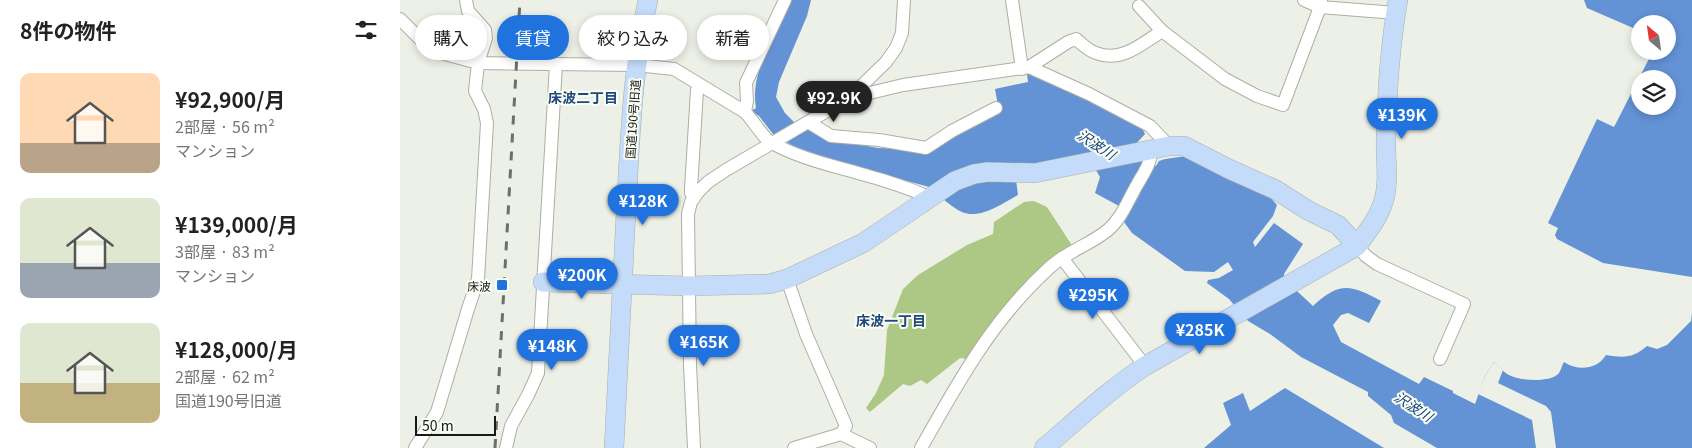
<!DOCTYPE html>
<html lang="ja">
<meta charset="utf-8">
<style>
body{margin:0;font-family:Georgia,"Noto Sans JP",serif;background:#f6f6f6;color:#222;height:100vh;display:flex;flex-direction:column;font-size:19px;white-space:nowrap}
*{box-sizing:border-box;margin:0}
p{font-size:16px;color:#767676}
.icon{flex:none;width:28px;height:28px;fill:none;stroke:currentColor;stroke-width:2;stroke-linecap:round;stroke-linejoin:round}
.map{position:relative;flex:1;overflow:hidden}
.sheet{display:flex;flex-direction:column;background:#fff;width:400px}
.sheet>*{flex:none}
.banner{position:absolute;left:15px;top:15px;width:475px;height:45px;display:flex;gap:10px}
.needle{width:32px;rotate:331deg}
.tools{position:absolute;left:1231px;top:15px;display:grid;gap:10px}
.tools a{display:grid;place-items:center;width:45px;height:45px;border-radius:50%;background:#fff;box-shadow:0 2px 8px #0003;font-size:25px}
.scale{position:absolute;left:15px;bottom:12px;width:81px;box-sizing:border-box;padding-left:5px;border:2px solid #181916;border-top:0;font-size:14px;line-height:18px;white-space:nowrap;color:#181916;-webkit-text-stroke:4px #f9fdf4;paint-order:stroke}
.price{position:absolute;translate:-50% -42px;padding:0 11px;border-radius:18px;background:#2073de;color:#fff;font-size:16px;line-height:32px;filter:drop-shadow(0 1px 2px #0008)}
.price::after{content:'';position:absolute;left:50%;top:30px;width:15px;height:11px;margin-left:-8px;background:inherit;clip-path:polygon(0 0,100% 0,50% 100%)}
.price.on{background:#222;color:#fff}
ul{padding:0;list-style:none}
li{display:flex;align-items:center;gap:15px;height:125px;padding:0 20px}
li span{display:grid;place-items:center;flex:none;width:140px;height:100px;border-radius:10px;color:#555}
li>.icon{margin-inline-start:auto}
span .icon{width:60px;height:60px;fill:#fffc;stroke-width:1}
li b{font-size:21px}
h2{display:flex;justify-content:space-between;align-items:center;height:60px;padding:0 20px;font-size:21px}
.chip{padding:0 18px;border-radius:22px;background:#fff;box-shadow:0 2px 8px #0003;font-size:18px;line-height:45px}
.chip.on{background:#2073de;color:#fff}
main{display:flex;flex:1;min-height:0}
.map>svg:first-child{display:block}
</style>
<main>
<section class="sheet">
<h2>8件の物件<svg class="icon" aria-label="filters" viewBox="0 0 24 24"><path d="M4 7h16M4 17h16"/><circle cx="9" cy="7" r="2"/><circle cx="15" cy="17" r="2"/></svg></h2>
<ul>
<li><span style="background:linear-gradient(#ffd9b3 70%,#b9a48a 0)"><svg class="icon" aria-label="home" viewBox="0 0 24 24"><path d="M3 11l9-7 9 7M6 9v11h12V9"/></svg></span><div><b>¥92,900/月</b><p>2部屋 · 56 m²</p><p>マンション</p></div></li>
<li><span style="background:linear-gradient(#dfe7d0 65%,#9aa5b1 0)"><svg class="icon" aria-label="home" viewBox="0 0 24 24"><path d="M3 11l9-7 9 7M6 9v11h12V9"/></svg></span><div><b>¥139,000/月</b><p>3部屋 · 83 m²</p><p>マンション</p></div></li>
<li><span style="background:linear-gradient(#dfe7d0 60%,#c2b280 0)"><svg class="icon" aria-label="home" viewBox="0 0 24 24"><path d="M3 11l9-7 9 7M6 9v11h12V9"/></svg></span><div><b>¥128,000/月</b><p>2部屋 · 62 m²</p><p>国道190号旧道</p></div></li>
</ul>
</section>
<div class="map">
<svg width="1292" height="448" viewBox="0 0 1292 448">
<rect width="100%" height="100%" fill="#ecf0e6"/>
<polygon fill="#adc785" points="634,201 647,207 673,247 567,359 560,358 527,384 521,380 510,386 503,384 470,412 466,408 476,393 484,375 487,330 503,289 518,275 567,245 593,234 594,222 624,202"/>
<g fill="#6392d5" fill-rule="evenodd">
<path d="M390,0H411L407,16L379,82L376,97L385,113L395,123L423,138L478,148L530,150L599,111L595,89L628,82L627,73L631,72L692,100L742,128L745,134L733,147L735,159L756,166L759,161L765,159L786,156L868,195L877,205L873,216L853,242L855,247L874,223L903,244L884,274V279L913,306C940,281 951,285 981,301L969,323L948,313L941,315L933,325L941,342L1019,384L1024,377L1053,391V393L1075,404L1085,376L1094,362C1099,366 1104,373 1109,375C1120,381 1151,383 1159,373C1161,370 1162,365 1164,362C1177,371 1197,370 1206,355C1225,358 1233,358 1247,346L1257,349L1267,345L1291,321L1292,313V448H1037L994,423L991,415L968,396V392L901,357L870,334L848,321L829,299L807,283L808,280L819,278L833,270L828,262L814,272L785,271L732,233L724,222L740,194L730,189L719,206L695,193L700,177L688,157L616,180L618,195C603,203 580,220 562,212C555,209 548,203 542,198L565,186L580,182H597L602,178L533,188L407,154L373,134L359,116L351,111L356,108C350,73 372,41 387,11Z"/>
<path d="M1184,0H1292V277L1203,263L1157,239L1155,235L1158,228L1148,223L1197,119L1214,127L1253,51H1268V24H1240V31L1187,8ZM1240,79H1268V106H1240Z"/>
<polygon points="885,388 984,448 804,448 831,425 823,403 843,393 850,411"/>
</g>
<polygon fill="#ecf0e6" points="1094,362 1103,370 1098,383 1146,406 1151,412 1156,448 1136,448 1132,420 1078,394 1085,376"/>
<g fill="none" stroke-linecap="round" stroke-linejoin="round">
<g stroke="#abafa6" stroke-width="14">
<g id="street">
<path d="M385,0L346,83L347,101L345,112C352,119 363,137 369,141C388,153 411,160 433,166C466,175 500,184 531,198"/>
<polyline points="612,0 622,69"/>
<polyline points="904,0 920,7 996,13"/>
<polyline points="739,6 762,31"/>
<polyline points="0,19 23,42 41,53 78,63 236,65 274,69 345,112"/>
<polyline points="629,67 689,94 750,126 769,146"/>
<path d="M449,98L503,85L629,67L668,42L676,39C682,44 689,51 696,53C721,63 742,44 762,31L825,79L857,96L883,105L920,7L921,0"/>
<polyline points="408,122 431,136 479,140 526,148 552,131 596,108"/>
<polyline points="294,198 291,193 291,189 297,90 300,86"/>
<polyline points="957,246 966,256 977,264 1064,304 1040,359"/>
<polyline points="662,258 745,366"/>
<polyline points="387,279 406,334 446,426 441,434 394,448"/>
<polyline points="441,434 470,448"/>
<polyline points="15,448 37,412 68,309 78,279 87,123 84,109 75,91 78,63 86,38 85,30 68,11 66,0"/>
<polyline points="106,448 111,426 128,395 138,373 156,64"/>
<polyline points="294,448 290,365 288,214 291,202 298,192 308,182 326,170 449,98 486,62 496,48 502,33 504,0"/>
<path d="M521,448C557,384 592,320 648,269C665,252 690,245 708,230C722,218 728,200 737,185C743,174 751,164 751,151"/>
</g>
</g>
<g stroke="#abafa6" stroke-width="20">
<g id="secondary">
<polyline points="143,282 288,286 369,284 387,279 463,243 555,181 574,174 588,172 635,173 769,146 784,146 829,169 876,190 909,211 938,225 957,246"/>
<path d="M214,448C218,369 222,291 226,212C230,141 232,69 248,0"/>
<path d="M644,448C677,420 709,390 745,366L957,246C967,232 978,219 983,203C990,182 985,160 986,138C987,92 990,45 998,0"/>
</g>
</g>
<use href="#street" stroke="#fff" stroke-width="12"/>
<use href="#secondary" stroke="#c4dbfa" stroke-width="19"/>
<polyline stroke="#6d6f69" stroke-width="3" stroke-dasharray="9 9" stroke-linecap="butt" points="95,448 120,0"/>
</g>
<rect fill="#2073de" stroke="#f9fdf4" stroke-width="2" x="96" y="279" width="12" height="12" rx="2.5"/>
<g text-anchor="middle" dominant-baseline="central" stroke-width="4" stroke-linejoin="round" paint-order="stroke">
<g font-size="12" fill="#181916" stroke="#f9fdf4">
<text transform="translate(232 119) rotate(-86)">国道190号旧道</text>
</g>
<g font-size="12" fill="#181916" stroke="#f9fdf4" text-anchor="end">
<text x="91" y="285">床波</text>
</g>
<g font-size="14" font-weight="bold" fill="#21487d" stroke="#f9fdf4">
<text x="183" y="97">床波二丁目</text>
<text x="491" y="320">床波一丁目</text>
</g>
<g font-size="14" font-style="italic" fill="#14427e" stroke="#f9fdf4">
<text transform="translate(697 144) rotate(33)">沢波川</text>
<text transform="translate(1014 406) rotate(33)">沢波川</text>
</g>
</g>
</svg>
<div class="tools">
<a><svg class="needle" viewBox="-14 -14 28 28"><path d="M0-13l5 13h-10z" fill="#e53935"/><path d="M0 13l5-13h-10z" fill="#767676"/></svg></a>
<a><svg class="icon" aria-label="layers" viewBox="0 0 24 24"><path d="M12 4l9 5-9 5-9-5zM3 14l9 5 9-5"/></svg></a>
</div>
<div class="scale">50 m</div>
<b class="price on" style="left:434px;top:123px">¥92.9K</b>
<b class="price" style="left:1002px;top:140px">¥139K</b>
<b class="price" style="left:243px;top:226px">¥128K</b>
<b class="price" style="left:182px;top:300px">¥200K</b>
<b class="price" style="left:693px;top:320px">¥295K</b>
<b class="price" style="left:800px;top:355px">¥285K</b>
<b class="price" style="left:304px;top:367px">¥165K</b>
<b class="price" style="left:152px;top:371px">¥148K</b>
<div class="banner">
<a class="chip">購入</a>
<a class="chip on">賃貸</a>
<a class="chip">絞り込み</a>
<a class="chip">新着</a>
</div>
</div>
</main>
